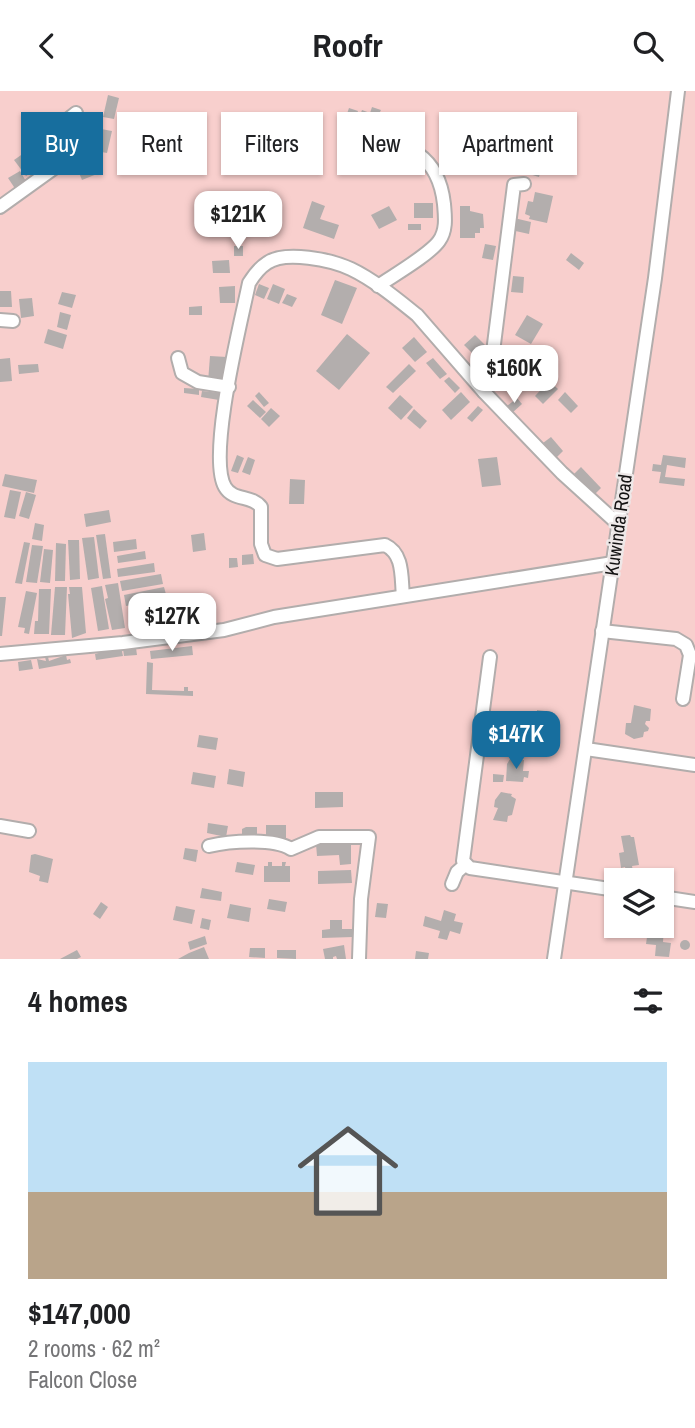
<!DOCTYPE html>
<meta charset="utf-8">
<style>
body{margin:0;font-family:"Archivo Narrow",sans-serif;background:#f2f2f2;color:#202124;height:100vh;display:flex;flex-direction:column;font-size:26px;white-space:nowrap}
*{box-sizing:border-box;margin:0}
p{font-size:23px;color:#757577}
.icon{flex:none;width:38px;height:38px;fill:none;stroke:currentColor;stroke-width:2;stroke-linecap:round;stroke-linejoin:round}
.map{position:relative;height:868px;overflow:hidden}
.side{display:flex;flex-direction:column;background:#fff;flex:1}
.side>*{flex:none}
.guide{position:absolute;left:21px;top:21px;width:654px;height:63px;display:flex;gap:14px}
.tools{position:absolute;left:604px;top:777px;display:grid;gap:14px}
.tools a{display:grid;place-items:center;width:70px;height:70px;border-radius:0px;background:#fff;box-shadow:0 2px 5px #0004;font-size:35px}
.price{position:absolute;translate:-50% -60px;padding:0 16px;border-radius:14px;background:#fff;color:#222;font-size:23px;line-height:46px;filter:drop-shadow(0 2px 4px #0008)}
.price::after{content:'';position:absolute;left:50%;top:42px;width:21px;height:16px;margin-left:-10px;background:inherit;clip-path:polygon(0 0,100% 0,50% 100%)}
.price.current{background:#176e9e;color:#fff}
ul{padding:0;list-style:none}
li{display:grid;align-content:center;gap:14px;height:371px;padding:0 28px}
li+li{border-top:2px solid #e0e0e0}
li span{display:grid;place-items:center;height:217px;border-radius:0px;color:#555}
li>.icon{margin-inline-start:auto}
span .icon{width:126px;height:126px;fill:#fffc;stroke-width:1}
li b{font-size:30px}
h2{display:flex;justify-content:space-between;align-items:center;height:84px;padding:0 28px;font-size:30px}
.tag{padding:0 24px;border-radius:0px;background:#fff;box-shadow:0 2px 5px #0004;font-size:24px;line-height:63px}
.tag.current{background:#176e9e;color:#fff}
header{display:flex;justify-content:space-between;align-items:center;height:91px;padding:0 28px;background:#fff;font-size:32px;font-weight:800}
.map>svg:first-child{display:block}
</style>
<header><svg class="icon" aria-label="back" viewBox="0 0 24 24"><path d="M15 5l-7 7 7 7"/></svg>Roofr<svg class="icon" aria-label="search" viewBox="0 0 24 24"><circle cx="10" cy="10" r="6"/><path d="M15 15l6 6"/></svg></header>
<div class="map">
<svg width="695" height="868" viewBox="0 0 695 868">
<rect width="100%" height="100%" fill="#eee8e8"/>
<path fill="#f8cfcd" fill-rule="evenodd" d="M0,0H695V868H0ZM616,789H662V835H616Z"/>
<g fill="#b3aead">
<polygon points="108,4 119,7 114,28 103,26"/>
<polygon points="372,16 381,19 378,25 385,28 381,39 374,36 372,42 363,39 365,33 358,30 362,19 370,22"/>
<polygon points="349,17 358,20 351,40 342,37"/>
<polygon points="101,38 112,40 107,62 96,60"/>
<polygon points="349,41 368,48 365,57 346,50"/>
<polygon points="62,49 69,60 56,68 49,57"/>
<polygon points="24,62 36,78 26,85 14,69"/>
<polygon points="89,65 97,83 82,89 75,72"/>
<polygon points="529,72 542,75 539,86 526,82"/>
<polygon points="20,80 27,92 16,99 8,87"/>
<polygon points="535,101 553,105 547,132 529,128 530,125 525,123 528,110 533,111"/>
<polygon points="312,110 325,115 320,128 339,134 334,148 303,137"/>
<rect x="414" y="112" width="19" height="15"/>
<polygon points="389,115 397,129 379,138 371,124"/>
<polygon points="460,115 470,115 470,120 483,123 484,137 480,137 480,142 475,142 475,147 460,147"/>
<polygon points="514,127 531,131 529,143 511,139"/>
<rect x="408" y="133" width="13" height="6"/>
<polygon points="485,153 496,155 493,169 482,167"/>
<rect x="234" y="155" width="9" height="10"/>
<polygon points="571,162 584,172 579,179 566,169"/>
<polygon points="229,169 230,182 213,182 212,170"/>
<polygon points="513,185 524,186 523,202 511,201"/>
<polygon points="335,189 357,197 342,233 321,224"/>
<polygon points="259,193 269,197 264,208 255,204"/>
<polygon points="273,193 285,198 279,213 267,208"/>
<polygon points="235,195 235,212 220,212 219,196"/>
<polygon points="0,200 11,200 12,216 0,216"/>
<polygon points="62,201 76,204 72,217 58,213"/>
<polygon points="287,203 297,207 292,216 282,212"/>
<polygon points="32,207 34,225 21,227 19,208"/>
<polygon points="202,215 202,224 189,224 189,216"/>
<polygon points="60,221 71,224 67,239 57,236"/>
<polygon points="527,224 543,233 531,253 515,244"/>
<polygon points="48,238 67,244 63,258 44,252"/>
<polygon points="347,243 370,262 339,299 316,280"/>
<polygon points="475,244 487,256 476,266 464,254"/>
<polygon points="414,246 427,261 415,271 402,257"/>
<polygon points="533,255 543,262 537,272 526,265"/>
<polygon points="210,265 227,266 225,292 208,291"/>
<polygon points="10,267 12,290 0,291 0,268"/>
<polygon points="433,267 447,283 440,288 426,272"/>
<polygon points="38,273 39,281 19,283 18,274"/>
<polygon points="409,273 416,280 393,302 386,296"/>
<polygon points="502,277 516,279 514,288 500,285"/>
<polygon points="449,286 460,297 455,302 444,290"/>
<polygon points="549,290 558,298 543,313 535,305"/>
<polygon points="184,297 199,298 199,304 184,302"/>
<polygon points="202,300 220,302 219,309 201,306"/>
<polygon points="259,301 269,312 264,316 255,305"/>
<polygon points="461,301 470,311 451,329 442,319"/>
<polygon points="565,301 578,315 571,322 558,309"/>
<polygon points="400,304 413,316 401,329 388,317"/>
<polygon points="517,307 522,313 512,322 507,315"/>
<polygon points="253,309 266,321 260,327 247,315"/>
<polygon points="478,315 483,319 472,331 467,327"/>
<polygon points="271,317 280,325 269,336 261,328"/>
<polygon points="414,318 427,330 420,338 407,327"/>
<polygon points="551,346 563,360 556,367 543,352"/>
<polygon points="237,364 244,367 238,382 231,380"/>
<polygon points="663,364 686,367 685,377 667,374 665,386 685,388 684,395 659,392 661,381 652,380 653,373 661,374"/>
<polygon points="248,366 255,369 250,384 242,381"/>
<polygon points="497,366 501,394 482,396 478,368"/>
<polygon points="581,376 601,397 593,405 573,384"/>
<polygon points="5,383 37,389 34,402 2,395"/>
<polygon points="290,388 305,389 304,413 289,413"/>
<polygon points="10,399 21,401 15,428 4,426"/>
<polygon points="26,401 36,404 29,428 19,425"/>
<polygon points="109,419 111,431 86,436 84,423"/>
<polygon points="35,432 44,434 42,450 32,448"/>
<polygon points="204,442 206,459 193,461 191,444"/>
<polygon points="105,443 111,487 103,488 96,444"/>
<polygon points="94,446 99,487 88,489 82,447"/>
<polygon points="136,448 137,458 114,461 113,451"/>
<polygon points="68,449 79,449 80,488 70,489"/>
<polygon points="24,451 30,452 22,493 15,492"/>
<polygon points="56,452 66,453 65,490 55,490"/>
<polygon points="32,454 43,455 37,492 26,491"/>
<polygon points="44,458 53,459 50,492 40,491"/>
<polygon points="145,460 146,468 118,472 117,465"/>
<polygon points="253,463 254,473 242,474 242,464"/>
<polygon points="229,467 237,467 238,476 229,477"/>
<polygon points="154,472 155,481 118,486 117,478"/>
<polygon points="161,483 163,493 122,500 120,490"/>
<polygon points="118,492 125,537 112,539 105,508 108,507 105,494"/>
<polygon points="102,495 109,538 98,540 91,497"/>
<polygon points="55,496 67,496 65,544 51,544"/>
<polygon points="69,496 82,496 86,542 72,547 68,503 70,503"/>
<polygon points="164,496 167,507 126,515 124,504"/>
<polygon points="39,498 51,498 49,543 34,543 35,530 38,530"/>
<polygon points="26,500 37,502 29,543 24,542 25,537 18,536"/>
<polygon points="0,506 6,506 2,545 0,545"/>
<polygon points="168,514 170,527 162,529 159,515"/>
<polygon points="192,555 193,564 151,568 150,560"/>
<polygon points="121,556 123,565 96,569 95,563"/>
<polygon points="136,557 137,564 124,565 123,558"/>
<polygon points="66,564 67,569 70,568 71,572 39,578 37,568 46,570 45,566 48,566 49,570"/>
<polygon points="31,569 33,578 19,580 18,571"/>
<polygon points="147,571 153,572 152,599 184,600 184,596 188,596 188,600 193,600 193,605 146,603"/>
<polygon points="634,614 651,618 650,630 646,630 645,633 649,637 648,640 644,641 643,646 634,648 625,643 626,632 631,632"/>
<polygon points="537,619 553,621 551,639 537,637"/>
<polygon points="199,644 218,647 216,659 197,656"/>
<polygon points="510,668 524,669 523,680 529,680 528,687 524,686 523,691 506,690 507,673"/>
<polygon points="229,678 245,681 243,696 227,693"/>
<polygon points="193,681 216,685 214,697 191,693"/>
<polygon points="493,683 504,684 503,691 493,691"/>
<polygon points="315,701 343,701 343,716 315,717"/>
<polygon points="501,701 512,703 511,705 516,708 512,724 508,725 507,731 493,729 498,717 494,716 495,709"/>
<polygon points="208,732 228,735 226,746 207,742"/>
<rect x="266" y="734" width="20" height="14"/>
<polygon points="246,736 257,736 257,747 242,747 242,738"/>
<polygon points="630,744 631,746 634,746 639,774 632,775 633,780 626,781 625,776 621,777 619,762 624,761 621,745"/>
<polygon points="351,752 351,773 340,774 339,764 317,765 316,753"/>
<polygon points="185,757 198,759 196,771 183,768"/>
<polygon points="35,763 53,768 48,792 39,790 40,785 29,781 31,764"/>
<polygon points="237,771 255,774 253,784 235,781"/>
<polygon points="268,771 272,771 272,775 282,775 282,771 286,771 285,775 290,775 290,791 264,791 264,775 268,775"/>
<polygon points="351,779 352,792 318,793 318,780"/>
<polygon points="202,797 222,801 221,810 200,807"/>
<polygon points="269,808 287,811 285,821 267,818"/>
<polygon points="101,811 108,816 100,828 93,823"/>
<polygon points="377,812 388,813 386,827 375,826"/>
<polygon points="230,813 251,817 249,831 227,827"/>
<polygon points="176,815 195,819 192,833 173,829"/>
<polygon points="444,819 456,823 454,830 463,832 460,843 450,840 447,849 438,847 440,840 423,835 425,825 441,830"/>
<polygon points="202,827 211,829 209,839 200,837"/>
<polygon points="330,829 342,829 342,838 353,838 353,846 322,847 322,839 330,838"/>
<polygon points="662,829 674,830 673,839 664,837 663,851 671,852 669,866 655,865 656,854 646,853 647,846 639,845 640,836 662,835"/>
<polygon points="205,845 207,853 190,859 188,851"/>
<circle cx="685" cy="854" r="5"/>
<polygon points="344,854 346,868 337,868 336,865 333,866 333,868 325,868 323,858"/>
<polygon points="204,856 209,868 178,868 189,862"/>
<polygon points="250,857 265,857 265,867 249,866"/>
<polygon points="77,859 81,866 77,868 60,868"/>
<polygon points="277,859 296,859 296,868 277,867"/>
<polygon points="416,860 429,862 428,868 415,868"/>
</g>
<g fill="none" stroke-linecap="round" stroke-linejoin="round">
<g stroke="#b2adac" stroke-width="16">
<g id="minor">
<path d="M356,41C402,53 438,58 444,113C445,125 447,139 439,150C429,164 394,184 378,195"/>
<polyline points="49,80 41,63 42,49 76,22"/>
<polyline points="0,116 96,47"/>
<polyline points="0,229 13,230"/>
<polyline points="178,267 182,282 198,291 229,296"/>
<polyline points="484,301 492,269 514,94 524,93"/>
<path d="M403,505C401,486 404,463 385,454L277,468L265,464L261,453V416C252,404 233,410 225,396C207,365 241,231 249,192C254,184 259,177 267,172C285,159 332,169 351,178C374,189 397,208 417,224L484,301L562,382L617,432"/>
<polyline points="602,540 676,548 686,554 690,564 683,608"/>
<polyline points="0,563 123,552 224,539 274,526 613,472"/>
<polyline points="490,566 463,770 470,777 616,799"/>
<polyline points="586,658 695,674"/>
<polyline points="0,735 29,740"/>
<path d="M209,755C229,750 274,747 291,758L319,746H369L361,808L359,868"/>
<polyline points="452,793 457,781 465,774"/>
<polyline points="662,806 695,811"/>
<polyline points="554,868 655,187 678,0"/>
</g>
</g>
<use href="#minor" stroke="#fff" stroke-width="12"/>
</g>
<g text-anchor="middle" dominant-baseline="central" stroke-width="5" stroke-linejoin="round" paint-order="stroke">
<g font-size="19" fill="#141313" stroke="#eee8e8">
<text transform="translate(618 434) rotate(-82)">Kuwinda Road</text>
</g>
</g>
</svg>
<div class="tools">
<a><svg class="icon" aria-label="layers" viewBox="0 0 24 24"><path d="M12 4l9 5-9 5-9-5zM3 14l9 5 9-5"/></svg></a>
</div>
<b class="price" style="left:238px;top:160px">$121K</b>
<b class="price" style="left:514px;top:314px">$160K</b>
<b class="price" style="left:172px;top:562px">$127K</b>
<b class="price current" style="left:516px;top:680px">$147K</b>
<div class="guide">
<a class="tag current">Buy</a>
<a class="tag">Rent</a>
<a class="tag">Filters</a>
<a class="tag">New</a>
<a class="tag">Apartment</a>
</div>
</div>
<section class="side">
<h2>4 homes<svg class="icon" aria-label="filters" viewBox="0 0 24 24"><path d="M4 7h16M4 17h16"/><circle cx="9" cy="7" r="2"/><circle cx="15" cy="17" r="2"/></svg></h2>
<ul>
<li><span style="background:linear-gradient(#bfe0f5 60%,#b9a48a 0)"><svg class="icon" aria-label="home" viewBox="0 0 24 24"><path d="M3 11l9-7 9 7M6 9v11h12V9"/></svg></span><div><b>$147,000</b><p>2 rooms · 62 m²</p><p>Falcon Close</p></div></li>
</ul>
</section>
